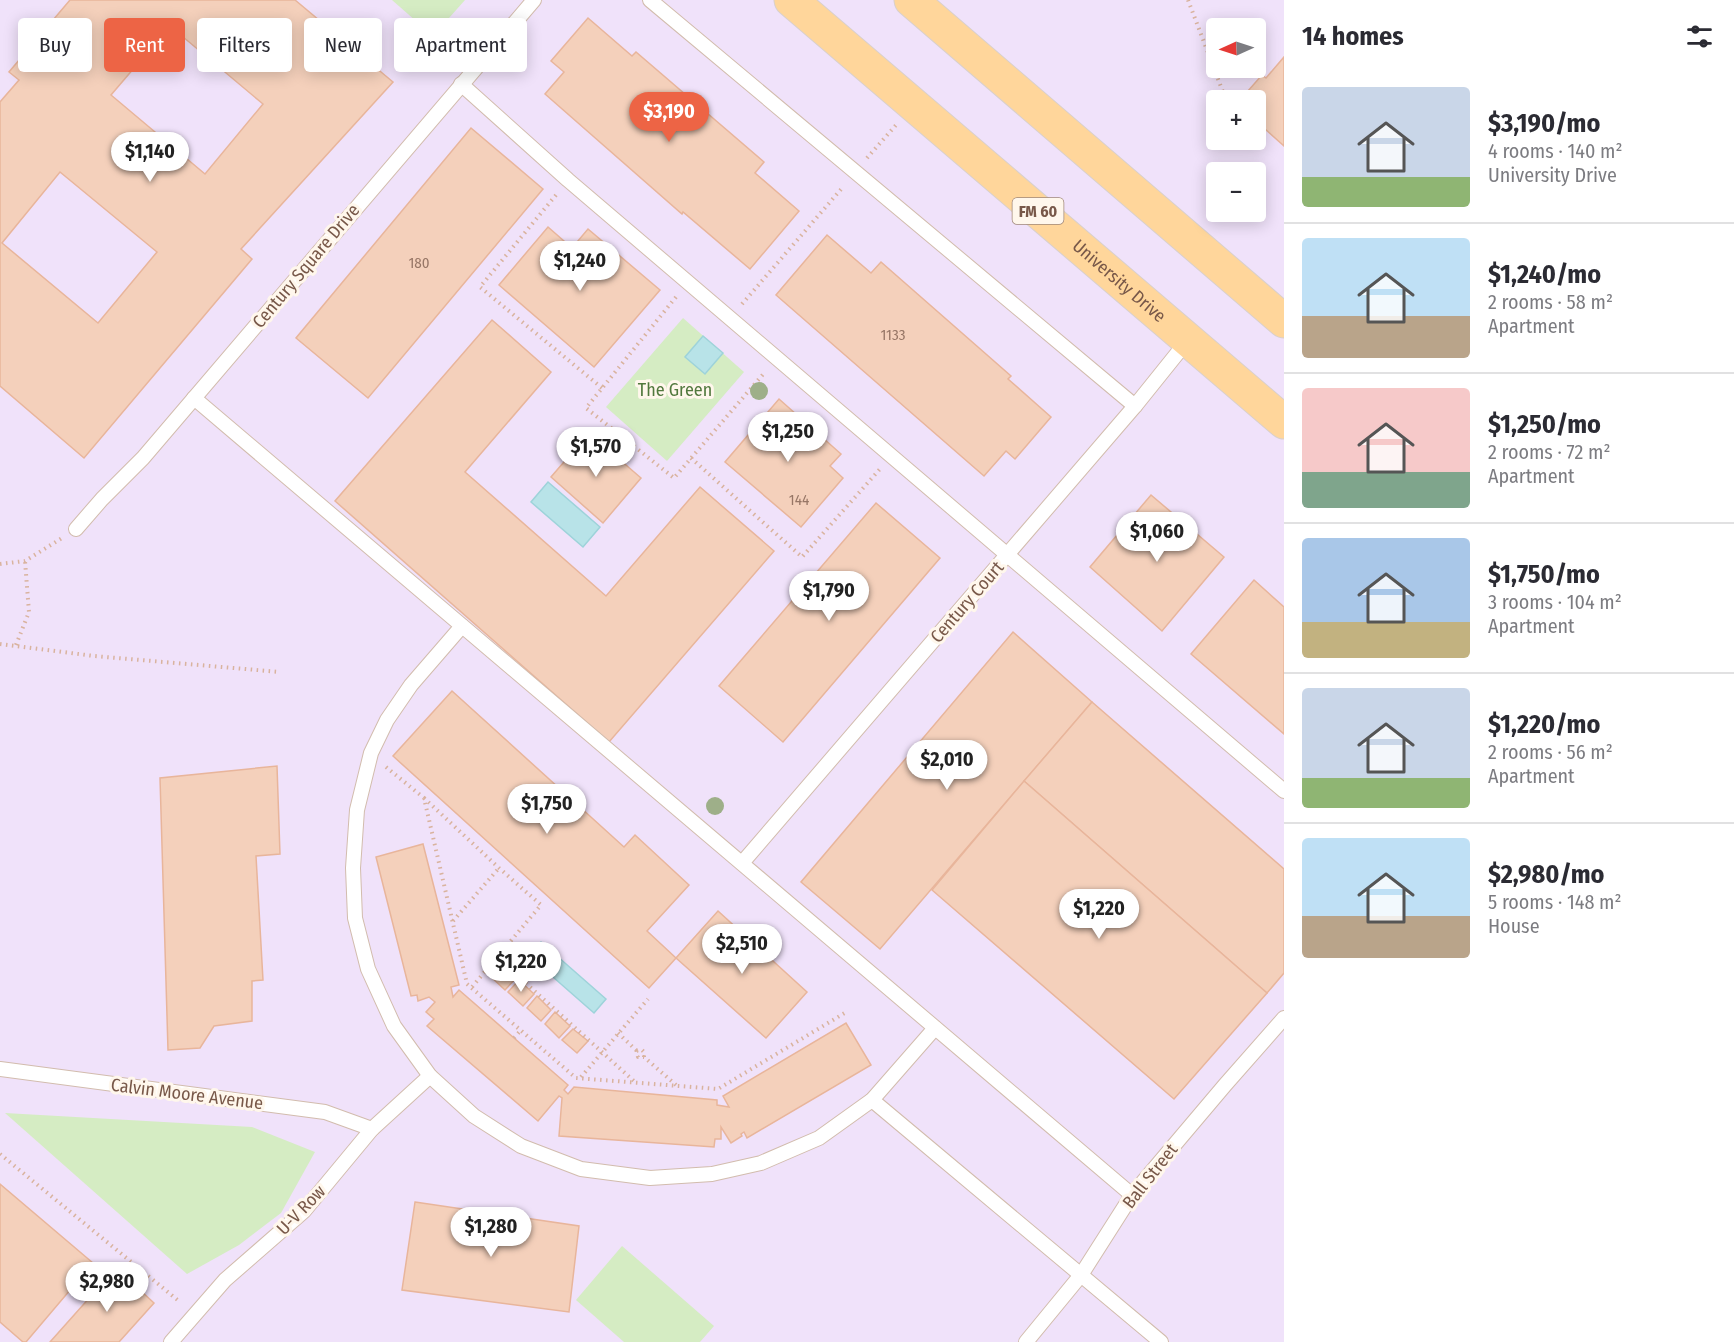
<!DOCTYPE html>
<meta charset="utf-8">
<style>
body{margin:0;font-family:"Fira Sans Condensed",sans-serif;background:#f7f7f7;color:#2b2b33;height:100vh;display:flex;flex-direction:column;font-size:22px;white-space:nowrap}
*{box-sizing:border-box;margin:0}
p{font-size:20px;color:#7c7c81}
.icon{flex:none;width:33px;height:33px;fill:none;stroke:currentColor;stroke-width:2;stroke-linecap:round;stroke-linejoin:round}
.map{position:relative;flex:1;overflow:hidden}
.details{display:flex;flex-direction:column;background:#fff;width:450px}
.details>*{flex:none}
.hud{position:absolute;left:18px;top:18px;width:570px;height:54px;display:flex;gap:12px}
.needle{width:39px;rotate:267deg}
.controls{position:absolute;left:1206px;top:18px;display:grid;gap:12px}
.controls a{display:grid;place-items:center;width:60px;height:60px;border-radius:6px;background:#fff;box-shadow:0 3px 15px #0003;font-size:30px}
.price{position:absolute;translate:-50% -51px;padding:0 14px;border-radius:21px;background:#fff;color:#222;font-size:20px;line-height:39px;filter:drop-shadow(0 2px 3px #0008)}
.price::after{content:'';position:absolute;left:50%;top:36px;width:18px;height:14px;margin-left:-9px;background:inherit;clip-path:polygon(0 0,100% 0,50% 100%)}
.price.on{background:#ed6445;color:#fff}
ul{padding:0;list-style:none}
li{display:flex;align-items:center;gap:18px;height:150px;padding:0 18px}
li+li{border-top:2px solid #e1e1e2}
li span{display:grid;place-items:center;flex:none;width:168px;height:120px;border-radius:6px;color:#555}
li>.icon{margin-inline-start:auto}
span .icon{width:72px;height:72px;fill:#fffc;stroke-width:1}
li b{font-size:26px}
h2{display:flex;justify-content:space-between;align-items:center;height:72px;padding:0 18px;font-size:26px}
.tag{padding:0 21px;border-radius:6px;background:#fff;box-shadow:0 3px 15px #0003;font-size:21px;line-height:54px}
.tag.on{background:#ed6445;color:#fff}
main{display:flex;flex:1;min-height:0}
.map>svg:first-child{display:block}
</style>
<main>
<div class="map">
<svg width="1284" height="1342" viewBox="0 0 1284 1342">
<rect width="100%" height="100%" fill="#fdf3e5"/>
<path fill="#f0e2fa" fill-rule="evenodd" d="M0,0H1284V1342H0ZM1216,28H1256V68H1216ZM1216,100H1256V140H1216ZM1216,172H1256V212H1216Z"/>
<g fill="#d5ecc3">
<polygon points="392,0 465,0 433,36"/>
<polygon points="683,318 744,372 667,461 606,407"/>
<polygon points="5,1113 252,1127 315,1152 281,1213 239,1245 187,1274"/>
<polygon points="622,1246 714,1326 700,1342 624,1342 576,1300"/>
</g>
<g fill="#b8e3e8" stroke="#9ed3da" stroke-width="1.5">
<polygon points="703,336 723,353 705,374 685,357"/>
<polygon points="548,482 600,527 583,547 531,502"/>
<polygon points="541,942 606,999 594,1013 529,956"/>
</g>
<g fill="#f4d0bb" stroke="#e8b59b" stroke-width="1.5" fill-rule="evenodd">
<path d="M70,0H295L393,82L241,249L252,259L84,458L0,386V102L19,80L9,72ZM170,26L263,104L205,174L111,95ZM60,172L157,252L98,323L2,243Z"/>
<polygon points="588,18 632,56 636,52 764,162 755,173 799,211 750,269 683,212 682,214 545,94 564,72 551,61"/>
<polygon points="1284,57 1284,146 1256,121 1256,100 1240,100 1262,75 1266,78"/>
<polygon points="471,128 543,189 368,398 296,338"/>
<polygon points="548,227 572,248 588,229 660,290 594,367 499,285"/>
<polygon points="827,235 871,273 881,262 1011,376 1008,379 1051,417 1015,459 1006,451 984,476 776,295"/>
<polygon points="492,320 551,372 465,472 606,596 700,487 774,551 609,742 335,501"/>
<polygon points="779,399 841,454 830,466 843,478 801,527 725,462"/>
<polygon points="589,433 641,478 603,523 551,477"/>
<polygon points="1151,495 1224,557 1162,631 1090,567"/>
<polygon points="876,503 940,558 783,742 719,686"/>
<polygon points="1254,580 1284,607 1284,734 1191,654"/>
<polygon points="1013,632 1092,702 880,949 801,882"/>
<polygon points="452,691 624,847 635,835 689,885 647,931 676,958 649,988 393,756"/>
<polygon points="1092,702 1284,869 1284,973 1267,993 1024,781"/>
<polygon points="277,766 280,854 256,856 263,980 252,981 252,1021 214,1026 200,1048 168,1050 160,778"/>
<polygon points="1024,781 1267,993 1174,1099 932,890"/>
<polygon points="423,844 459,985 451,987 453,997 459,990 568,1085 564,1090 568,1094 574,1087 717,1100 717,1105 729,1107 723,1096 846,1023 871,1065 747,1138 744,1132 741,1134 742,1136 731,1143 721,1127 721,1139 715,1139 714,1147 559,1136 562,1098 559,1096 538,1121 427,1026 434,1019 426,1012 435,1002 429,997 418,1001 417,995 411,996 376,857"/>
<polygon points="718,911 807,992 766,1038 676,958"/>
<polygon points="501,965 516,978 505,990 490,976"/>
<polygon points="519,980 534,994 523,1006 508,992"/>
<polygon points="537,996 551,1010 541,1021 527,1008"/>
<polygon points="555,1012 570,1026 559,1038 545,1024"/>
<polygon points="573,1029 588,1041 577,1053 562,1040"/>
<polygon points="0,1184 93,1263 26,1342 23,1342 0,1322"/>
<polygon points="415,1202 579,1226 569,1312 402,1290"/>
<polygon points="116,1268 154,1303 119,1342 50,1342"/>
</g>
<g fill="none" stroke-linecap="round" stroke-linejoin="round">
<g stroke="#d2bcad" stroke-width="16">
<g id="service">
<polyline points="650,0 1135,406"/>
<polyline points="461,84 568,180 1284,791"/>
<polyline points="194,398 1132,1195"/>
<polyline points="76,529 102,499 143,458 534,0"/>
<polyline points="462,626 411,685 387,720 371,753 357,810 353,868 355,918 368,969 394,1026 430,1076 474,1116 521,1146 581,1169 650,1178 712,1174 761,1163 819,1138 872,1100 935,1028"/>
<polyline points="742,863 1135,406 1188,340"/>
<polyline points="0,1069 325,1112 372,1129"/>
<polyline points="872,1100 1161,1342"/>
<polyline points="171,1342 225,1280 304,1211 372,1129 430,1076"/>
<polyline points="1026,1342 1081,1275 1132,1195 1225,1085 1284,1018"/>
</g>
</g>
<g stroke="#d9d0cc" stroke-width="35">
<g id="primary">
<path id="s1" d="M791,0L1284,422"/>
<polyline points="911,0 1284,321"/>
</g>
</g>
<g stroke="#d9b39e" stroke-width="4" stroke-dasharray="1.5 4.5" stroke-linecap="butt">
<polyline points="1188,0 1226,100"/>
<polyline points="1256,125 1258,123"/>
<polyline points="867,158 896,125"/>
<polyline points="556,195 480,287 602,388"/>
<polyline points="676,297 586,408 674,478 765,372"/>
<polyline points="742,304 843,187"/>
<polyline points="691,458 802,557 880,469"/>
<polyline points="0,564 25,561 62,538"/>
<polyline points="0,644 94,656 280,672"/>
<polyline points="16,645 29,612 25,561"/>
<polyline points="386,767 424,798 467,984 576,1078 718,1089 848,1011"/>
<polyline points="424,798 499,868 541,905 472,987"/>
<polyline points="453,921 499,868"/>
<polyline points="508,967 635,1082"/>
<polyline points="618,1033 637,1051"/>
<polyline points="514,1038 521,1030"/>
<polyline points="644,1057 644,1052 642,1050 637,1051 638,1057 644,1057 676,1085"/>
<polyline points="581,1077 648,999"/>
<polyline points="0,1154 180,1302"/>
</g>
<use href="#service" stroke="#fff" stroke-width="14"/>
<use href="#primary" stroke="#ffd69b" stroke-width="33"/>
</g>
<g fill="#9eaf89">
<circle cx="759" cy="391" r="9"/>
<circle cx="715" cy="806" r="9"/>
</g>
<g text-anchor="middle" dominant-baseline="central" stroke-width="6" stroke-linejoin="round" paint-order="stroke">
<g font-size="15" fill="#977666">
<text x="419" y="263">180</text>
<text x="893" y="335">1133</text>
<text x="799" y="500">144</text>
</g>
<rect fill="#fff7ec" stroke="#a0887a" stroke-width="1.5" x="1012.5" y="198" width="51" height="26" rx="4.5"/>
<g font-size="16" font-weight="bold" fill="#785849">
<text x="1038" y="211">FM 60</text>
</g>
<g font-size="18" fill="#785849" stroke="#fff7ec">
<text transform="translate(306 266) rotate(-50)">Century Square Drive</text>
<text stroke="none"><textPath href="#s1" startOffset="432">University Drive</textPath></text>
<text transform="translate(967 602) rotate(-49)">Century Court</text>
<text transform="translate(187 1094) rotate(7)">Calvin Moore Avenue</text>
<text transform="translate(1150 1176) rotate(-52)">Ball Street</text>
<text transform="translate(301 1210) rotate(-46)">U-V Row</text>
</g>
<g font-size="18" fill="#51783d" stroke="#fff7ec">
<text x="675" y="390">The Green</text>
</g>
</g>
</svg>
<div class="controls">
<a><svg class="needle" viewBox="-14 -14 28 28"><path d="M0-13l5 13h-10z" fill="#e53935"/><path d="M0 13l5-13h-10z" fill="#7c7c81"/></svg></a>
<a>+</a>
<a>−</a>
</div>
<b class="price on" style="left:669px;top:143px">$3,190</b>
<b class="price" style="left:150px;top:183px">$1,140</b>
<b class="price" style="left:580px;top:292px">$1,240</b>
<b class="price" style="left:788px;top:463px">$1,250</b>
<b class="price" style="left:596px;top:478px">$1,570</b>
<b class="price" style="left:1157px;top:563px">$1,060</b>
<b class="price" style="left:829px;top:622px">$1,790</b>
<b class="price" style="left:947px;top:791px">$2,010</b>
<b class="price" style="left:547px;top:835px">$1,750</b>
<b class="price" style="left:1099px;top:940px">$1,220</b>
<b class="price" style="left:742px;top:975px">$2,510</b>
<b class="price" style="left:521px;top:993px">$1,220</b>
<b class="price" style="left:491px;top:1258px">$1,280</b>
<b class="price" style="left:107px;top:1313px">$2,980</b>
<div class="hud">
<a class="tag">Buy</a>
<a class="tag on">Rent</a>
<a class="tag">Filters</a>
<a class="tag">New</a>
<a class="tag">Apartment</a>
</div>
</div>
<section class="details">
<h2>14 homes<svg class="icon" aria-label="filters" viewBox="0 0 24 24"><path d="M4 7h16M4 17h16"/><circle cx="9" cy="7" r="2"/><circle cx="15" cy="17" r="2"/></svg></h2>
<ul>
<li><span style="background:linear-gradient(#c9d6e8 75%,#8fb573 0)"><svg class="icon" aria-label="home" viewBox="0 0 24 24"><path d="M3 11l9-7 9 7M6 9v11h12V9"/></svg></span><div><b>$3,190/mo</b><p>4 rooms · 140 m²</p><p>University Drive</p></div></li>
<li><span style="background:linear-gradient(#bfe0f5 65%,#b9a48a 0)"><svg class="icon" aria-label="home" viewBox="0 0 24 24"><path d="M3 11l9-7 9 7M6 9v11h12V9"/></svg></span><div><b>$1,240/mo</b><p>2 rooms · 58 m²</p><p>Apartment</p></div></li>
<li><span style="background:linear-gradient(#f6c9c9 70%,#7fa58c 0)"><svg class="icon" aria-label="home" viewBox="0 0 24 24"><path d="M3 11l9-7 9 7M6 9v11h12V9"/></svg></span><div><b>$1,250/mo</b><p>2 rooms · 72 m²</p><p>Apartment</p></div></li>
<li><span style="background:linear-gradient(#a9c7e8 70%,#c2b280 0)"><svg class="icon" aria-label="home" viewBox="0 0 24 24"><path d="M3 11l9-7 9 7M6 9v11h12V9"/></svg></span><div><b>$1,750/mo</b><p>3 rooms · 104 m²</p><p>Apartment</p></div></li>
<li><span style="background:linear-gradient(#c9d6e8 75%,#8fb573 0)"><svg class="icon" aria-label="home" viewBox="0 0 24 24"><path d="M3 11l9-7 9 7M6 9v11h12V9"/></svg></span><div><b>$1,220/mo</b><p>2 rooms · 56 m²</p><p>Apartment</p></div></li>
<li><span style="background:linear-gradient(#bfe0f5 65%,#b9a48a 0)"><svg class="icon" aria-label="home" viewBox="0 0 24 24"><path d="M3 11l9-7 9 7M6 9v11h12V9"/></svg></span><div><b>$2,980/mo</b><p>5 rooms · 148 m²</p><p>House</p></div></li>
</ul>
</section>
</main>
